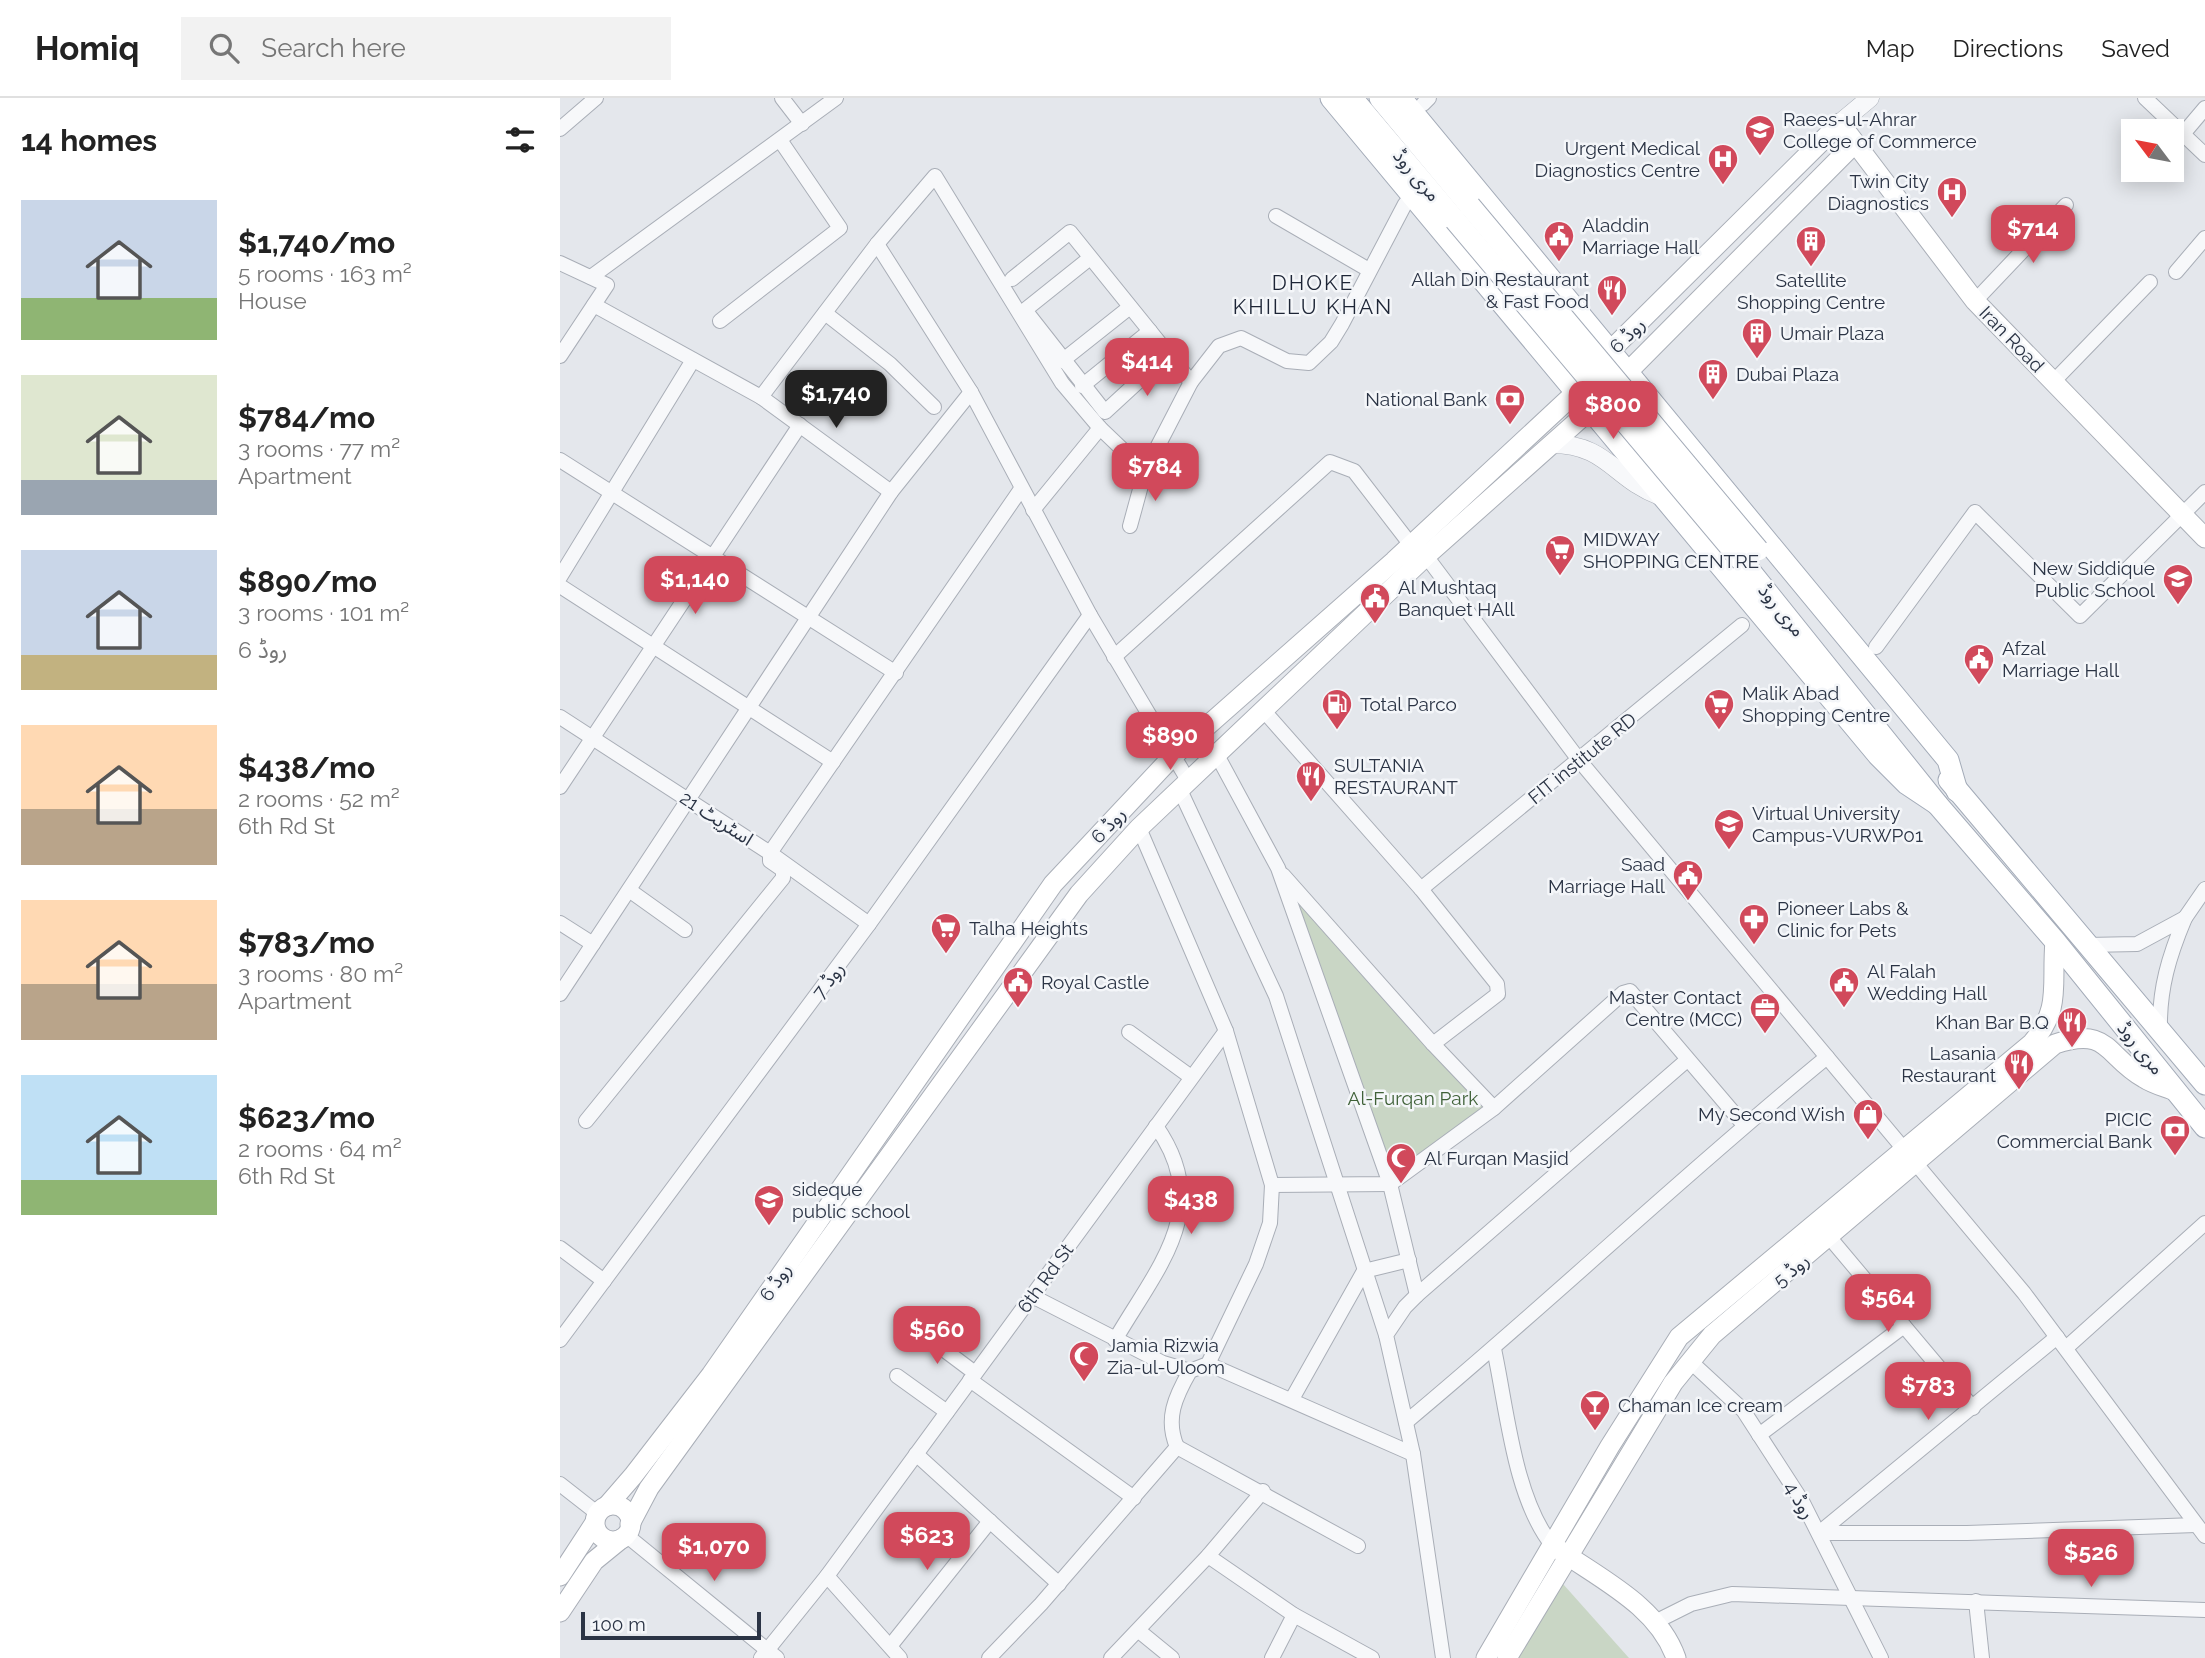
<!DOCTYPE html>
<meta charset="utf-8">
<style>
body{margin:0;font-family:Raleway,"Noto Sans Arabic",sans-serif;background:#f2f2f2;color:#222;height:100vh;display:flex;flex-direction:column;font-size:26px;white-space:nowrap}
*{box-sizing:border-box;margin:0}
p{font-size:23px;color:#767676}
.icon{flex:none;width:38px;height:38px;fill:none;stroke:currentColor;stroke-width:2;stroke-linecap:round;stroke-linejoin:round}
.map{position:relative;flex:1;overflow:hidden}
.panel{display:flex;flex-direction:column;background:#fff;width:560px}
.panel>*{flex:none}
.needle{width:46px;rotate:302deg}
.buttons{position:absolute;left:1561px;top:21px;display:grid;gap:14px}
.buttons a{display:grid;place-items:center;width:63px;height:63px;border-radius:0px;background:#fff;box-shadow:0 4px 18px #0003;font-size:35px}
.scale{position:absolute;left:21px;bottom:18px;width:180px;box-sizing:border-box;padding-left:7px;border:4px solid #2b3445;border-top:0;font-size:19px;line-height:24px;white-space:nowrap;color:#2b3445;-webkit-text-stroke:5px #f4f6f9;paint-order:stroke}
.price{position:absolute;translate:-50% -60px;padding:0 16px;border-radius:14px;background:#d1495b;color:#fff;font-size:23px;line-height:46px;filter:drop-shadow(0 2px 4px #0008)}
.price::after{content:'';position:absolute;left:50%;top:42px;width:21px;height:16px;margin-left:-10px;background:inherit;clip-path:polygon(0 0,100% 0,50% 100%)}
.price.on{background:#222;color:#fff}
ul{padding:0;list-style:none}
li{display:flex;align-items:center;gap:21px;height:175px;padding:0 21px}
li span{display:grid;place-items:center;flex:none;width:196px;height:140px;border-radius:0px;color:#555}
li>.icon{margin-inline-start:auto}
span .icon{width:84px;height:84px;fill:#fffc;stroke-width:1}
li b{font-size:30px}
h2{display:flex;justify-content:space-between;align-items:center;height:84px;padding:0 21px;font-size:30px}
header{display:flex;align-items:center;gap:42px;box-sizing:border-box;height:98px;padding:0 35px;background:#fff;border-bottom:2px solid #e0e0e0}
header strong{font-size:33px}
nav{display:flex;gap:38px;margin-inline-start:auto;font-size:24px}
.search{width:490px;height:63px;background:#f2f2f2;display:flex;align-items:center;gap:18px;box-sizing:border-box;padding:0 24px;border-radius:0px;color:#767676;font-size:26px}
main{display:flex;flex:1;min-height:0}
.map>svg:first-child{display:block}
</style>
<header>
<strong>Homiq</strong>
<div class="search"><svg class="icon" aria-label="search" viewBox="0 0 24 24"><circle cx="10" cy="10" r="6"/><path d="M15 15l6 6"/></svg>Search here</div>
<nav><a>Map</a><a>Directions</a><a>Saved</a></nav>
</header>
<main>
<section class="panel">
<h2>14 homes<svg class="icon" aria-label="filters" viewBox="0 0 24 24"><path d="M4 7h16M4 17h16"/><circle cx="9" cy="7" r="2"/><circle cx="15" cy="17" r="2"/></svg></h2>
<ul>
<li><span style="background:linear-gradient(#c9d6e8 70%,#8fb573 0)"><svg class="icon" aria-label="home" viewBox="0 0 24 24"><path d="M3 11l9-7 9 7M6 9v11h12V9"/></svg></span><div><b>$1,740/mo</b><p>5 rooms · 163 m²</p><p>House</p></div></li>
<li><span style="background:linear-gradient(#dfe7d0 75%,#9aa5b1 0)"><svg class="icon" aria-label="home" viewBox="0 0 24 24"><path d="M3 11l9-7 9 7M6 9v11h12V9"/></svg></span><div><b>$784/mo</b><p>3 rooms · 77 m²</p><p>Apartment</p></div></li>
<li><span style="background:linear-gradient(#c9d6e8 75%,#c2b280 0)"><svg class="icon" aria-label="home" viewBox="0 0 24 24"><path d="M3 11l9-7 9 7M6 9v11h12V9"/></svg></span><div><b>$890/mo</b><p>3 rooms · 101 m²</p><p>روڈ 6</p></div></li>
<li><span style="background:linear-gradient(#ffd9b3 60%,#b9a48a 0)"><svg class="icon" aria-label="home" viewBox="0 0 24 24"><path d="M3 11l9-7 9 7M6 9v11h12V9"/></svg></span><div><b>$438/mo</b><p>2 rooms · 52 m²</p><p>6th Rd St</p></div></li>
<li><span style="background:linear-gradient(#ffd9b3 60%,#b9a48a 0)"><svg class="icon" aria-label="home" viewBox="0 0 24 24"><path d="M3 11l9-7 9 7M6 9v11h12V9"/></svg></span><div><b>$783/mo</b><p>3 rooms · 80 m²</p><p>Apartment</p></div></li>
<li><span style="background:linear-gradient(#bfe0f5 75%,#8fb573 0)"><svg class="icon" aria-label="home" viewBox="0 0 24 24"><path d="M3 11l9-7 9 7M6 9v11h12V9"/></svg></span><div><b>$623/mo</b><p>2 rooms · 64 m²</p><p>6th Rd St</p></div></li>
</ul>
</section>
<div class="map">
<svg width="1645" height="1560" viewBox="0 0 1645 1560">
<rect width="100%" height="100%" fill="#e4e7ec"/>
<g fill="#c9d6c5">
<polygon points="723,779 926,1009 831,1075"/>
<polygon points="995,1477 1069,1560 952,1560"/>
</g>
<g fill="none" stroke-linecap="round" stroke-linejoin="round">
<g stroke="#a9aeb7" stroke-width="16">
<g id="minor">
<polyline points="222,0 242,26"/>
<polyline points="1585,0 1645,57"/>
<polyline points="863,6 869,0"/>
<polyline points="0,31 36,0"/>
<polyline points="1623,36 1645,10"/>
<polyline points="716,118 809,172"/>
<polyline points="317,146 411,294 530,517 629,684"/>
<polyline points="530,160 465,212 545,314 608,256"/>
<polyline points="0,165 47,187 0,258"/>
<polyline points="1616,174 1645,140"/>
<polyline points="31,179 276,0"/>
<polyline points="1415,203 1506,107"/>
<polyline points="34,207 201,299 317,146 375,78 502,285 540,330 585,373 631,284 510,134 452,181"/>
<polyline points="265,215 330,266 374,309"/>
<polyline points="160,223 280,130 220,42"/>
<polyline points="502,263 570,209"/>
<polyline points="631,284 659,248 681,240 727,263 749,265 771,244 782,226 845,106"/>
<polyline points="1493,284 1590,184"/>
<polyline points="522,288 590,233"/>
<polyline points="201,299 331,394"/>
<polyline points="0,362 336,575"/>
<polyline points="473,412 540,330"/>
<polyline points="570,428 585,373"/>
<polyline points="866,458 1019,662 1464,1195 1645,1438"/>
<polyline points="0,479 133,262"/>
<polyline points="0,488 273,664"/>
<polyline points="1316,549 1415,414 1520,518 1645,394"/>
<polyline points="554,559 770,364 794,373 851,447"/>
<polyline points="704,613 861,791 937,886 938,896 873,946"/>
<polyline points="0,619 210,755 309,826"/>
<polyline points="657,657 718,770 830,1086 857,1197"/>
<polyline points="0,689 240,327"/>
<polyline points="620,692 716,898 826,1237"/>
<polyline points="723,777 873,946 934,1010"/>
<polyline points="861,791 1182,527"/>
<polyline points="69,792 125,832"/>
<polyline points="1625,820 1645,791"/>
<polyline points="0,825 33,846"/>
<path d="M1527,847L1577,846L1625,820C1609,858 1599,891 1600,932"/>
<polyline points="0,896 331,394 411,294"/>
<polyline points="569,934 631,979"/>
<polyline points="26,1023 223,780 223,772 210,763 210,755 461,391"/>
<polyline points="712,1087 830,1086 934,1010 1063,895 1070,893 1184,1027"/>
<polyline points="1270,1140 1413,1310"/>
<polyline points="0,1150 44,1183"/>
<polyline points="472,1198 603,1265 630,1273"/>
<polyline points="359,1233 415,1275"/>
<polyline points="0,1242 309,826 530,517"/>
<path d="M555,1242C598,1168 654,1111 596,1028"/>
<polyline points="1506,1250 1645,1125"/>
<path d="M934,1251C947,1311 954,1399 992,1447"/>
<polyline points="1131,1264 1183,1312 1242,1403 1321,1560"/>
<polyline points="648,1266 853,1356"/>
<polyline points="337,1278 387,1314"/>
<polyline points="410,1282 574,1400"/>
<polyline points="732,1301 804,1173 849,1162"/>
<path d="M846,1324C989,1205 1123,1077 1267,959"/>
<polyline points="1199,1337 1344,1228"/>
<polyline points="617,1349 798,1448"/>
<polyline points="356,1356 499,1486"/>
<polyline points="0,1386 37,1415"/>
<polyline points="1259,1435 1407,1435 1636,1427"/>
<polyline points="1259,1435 1497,1239"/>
<polyline points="66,1437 217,1560"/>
<polyline points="648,1458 734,1517 812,1560"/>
<polyline points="267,1478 340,1560"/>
<polyline points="1416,1503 1422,1560"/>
<polyline points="1093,1525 1131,1506 1172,1496 1645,1512"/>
<polyline points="579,1533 612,1560"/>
<polyline points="331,1547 430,1423"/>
<polyline points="201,1560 267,1478 666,933"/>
<path d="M429,1560L481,1506L617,1349C605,1321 615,1299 630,1273L648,1266L696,1166L710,1125L712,1087L666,933L579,730"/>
<polyline points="551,1560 648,1458 703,1393"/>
<polyline points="712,1560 734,1517"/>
<polyline points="883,1560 853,1356 826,1237 845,1209 857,1197 1127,962"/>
</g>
</g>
<g stroke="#a9aeb7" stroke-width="19">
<g id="tertiary">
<polyline points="1280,25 1310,0"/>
<path d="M992,346C1047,346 1054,381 1100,398"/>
</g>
</g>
<g stroke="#a9aeb7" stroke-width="21">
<g id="secondary">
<circle cx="53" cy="1425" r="18"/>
<polyline points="47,1408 73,1378 151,1277 493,786 612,659 834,463 1015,295 1058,245 1280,25 1415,203 1645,440"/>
<polyline points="70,1426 89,1390 519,796 579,730 866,458 1029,313 1295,45"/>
<path d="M998,1451C1040,1481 1098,1508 1116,1560"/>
<polyline points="0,1478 34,1426"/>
<polyline points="0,1514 34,1463 61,1441"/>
<path d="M926,1560L1050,1348L1119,1239L1472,945C1502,910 1491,887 1495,843"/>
<path d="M947,1560L1113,1285L1152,1237L1495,946C1550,928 1545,958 1584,980C1593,986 1605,989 1615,993"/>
</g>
</g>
<g stroke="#a3abb8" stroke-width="23">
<g id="primary">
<polyline points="771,0 1318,657 1347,686 1377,706"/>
<polyline points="792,0 895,122"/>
<polyline points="820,0 910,108"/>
<polyline points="841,0 1388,662 1397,693"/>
<polyline points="1182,463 1377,706 1495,843 1645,1029"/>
<polyline points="1389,682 1645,986"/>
</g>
</g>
<use href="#minor" stroke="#f7f8fa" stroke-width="14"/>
<use href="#tertiary" stroke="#f7f8fa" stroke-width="18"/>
<use href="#secondary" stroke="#fff" stroke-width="19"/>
<use href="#primary" stroke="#fff" stroke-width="21"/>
<g stroke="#a3abb8" stroke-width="23" stroke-linecap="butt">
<g id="primary-bridge">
<polyline points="910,108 1198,452"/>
<polyline points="895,122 1182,463"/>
</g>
</g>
<use href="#primary-bridge" stroke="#fff" stroke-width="21"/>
</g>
<defs>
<g id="university-pin" transform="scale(1.575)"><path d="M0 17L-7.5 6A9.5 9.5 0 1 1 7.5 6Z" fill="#d1495b" stroke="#f4f6f9"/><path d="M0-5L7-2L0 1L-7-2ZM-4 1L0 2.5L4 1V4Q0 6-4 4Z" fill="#fff"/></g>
<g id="hospital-pin" transform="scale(1.575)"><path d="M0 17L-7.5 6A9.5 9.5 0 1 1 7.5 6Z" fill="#d1495b" stroke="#f4f6f9"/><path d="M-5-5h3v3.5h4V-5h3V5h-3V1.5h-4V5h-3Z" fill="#fff"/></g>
<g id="civic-pin" transform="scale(1.575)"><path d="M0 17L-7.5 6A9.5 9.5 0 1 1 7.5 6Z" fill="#d1495b" stroke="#f4f6f9"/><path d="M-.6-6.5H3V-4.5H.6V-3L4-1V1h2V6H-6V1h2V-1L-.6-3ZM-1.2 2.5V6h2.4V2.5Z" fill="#fff"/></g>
<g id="building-pin" transform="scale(1.575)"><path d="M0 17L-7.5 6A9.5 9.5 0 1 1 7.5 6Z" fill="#d1495b" stroke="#f4f6f9"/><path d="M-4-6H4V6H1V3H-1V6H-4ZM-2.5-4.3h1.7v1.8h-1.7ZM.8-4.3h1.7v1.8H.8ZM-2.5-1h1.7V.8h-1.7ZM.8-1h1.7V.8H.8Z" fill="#fff"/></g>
<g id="restaurant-pin" transform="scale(1.575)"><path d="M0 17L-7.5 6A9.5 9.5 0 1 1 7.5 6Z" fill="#d1495b" stroke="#f4f6f9"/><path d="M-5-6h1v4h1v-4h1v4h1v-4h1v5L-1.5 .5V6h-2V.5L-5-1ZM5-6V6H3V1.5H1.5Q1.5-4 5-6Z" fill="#fff"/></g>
<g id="bank-pin" transform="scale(1.575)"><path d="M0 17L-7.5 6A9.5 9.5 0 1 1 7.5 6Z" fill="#d1495b" stroke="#f4f6f9"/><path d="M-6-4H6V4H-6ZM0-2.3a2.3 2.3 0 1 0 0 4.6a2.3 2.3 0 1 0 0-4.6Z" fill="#fff"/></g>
<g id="supermarket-pin" transform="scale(1.575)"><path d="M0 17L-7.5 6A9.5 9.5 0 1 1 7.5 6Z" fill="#d1495b" stroke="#f4f6f9"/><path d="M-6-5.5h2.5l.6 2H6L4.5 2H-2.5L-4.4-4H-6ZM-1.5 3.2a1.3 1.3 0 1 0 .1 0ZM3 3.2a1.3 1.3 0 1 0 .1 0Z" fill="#fff"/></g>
<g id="school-pin" transform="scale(1.575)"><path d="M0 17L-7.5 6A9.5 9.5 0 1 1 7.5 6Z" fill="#d1495b" stroke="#f4f6f9"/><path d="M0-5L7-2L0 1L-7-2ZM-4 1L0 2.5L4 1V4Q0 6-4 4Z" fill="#fff"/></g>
<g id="fuel-pin" transform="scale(1.575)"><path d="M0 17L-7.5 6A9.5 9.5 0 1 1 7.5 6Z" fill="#d1495b" stroke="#f4f6f9"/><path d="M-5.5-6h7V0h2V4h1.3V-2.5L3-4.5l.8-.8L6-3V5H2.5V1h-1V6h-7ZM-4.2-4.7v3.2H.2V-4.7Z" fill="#fff"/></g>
<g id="pharmacy-pin" transform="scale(1.575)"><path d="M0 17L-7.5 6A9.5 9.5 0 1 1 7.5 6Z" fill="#d1495b" stroke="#f4f6f9"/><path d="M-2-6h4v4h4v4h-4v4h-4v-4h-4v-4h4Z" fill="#fff"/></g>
<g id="office-pin" transform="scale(1.575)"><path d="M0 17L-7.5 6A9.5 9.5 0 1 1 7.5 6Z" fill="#d1495b" stroke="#f4f6f9"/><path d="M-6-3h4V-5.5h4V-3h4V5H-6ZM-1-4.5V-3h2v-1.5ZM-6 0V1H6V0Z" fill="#fff"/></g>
<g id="shop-pin" transform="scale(1.575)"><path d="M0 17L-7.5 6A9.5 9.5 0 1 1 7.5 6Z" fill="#d1495b" stroke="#f4f6f9"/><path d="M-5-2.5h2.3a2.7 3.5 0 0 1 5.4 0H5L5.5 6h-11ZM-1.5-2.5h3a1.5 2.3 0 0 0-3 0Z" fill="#fff"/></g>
<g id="mosque-pin" transform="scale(1.575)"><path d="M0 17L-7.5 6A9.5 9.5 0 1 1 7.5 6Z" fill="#d1495b" stroke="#f4f6f9"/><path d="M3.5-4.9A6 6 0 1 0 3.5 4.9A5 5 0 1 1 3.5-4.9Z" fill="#fff"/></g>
<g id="bar-pin" transform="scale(1.575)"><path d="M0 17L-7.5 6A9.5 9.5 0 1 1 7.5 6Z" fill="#d1495b" stroke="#f4f6f9"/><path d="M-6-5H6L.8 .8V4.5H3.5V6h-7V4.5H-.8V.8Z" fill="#fff"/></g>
</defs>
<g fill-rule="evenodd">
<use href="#university-pin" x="1200" y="32"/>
<use href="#hospital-pin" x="1163" y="61"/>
<use href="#hospital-pin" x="1392" y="94"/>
<use href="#civic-pin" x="999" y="138"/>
<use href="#building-pin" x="1251" y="143"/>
<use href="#restaurant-pin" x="1052" y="192"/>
<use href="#building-pin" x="1197" y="235"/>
<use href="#building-pin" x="1153" y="276"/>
<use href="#bank-pin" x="950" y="301"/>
<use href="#supermarket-pin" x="1000" y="452"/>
<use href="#school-pin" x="1618" y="481"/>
<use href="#civic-pin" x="815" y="500"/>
<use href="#civic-pin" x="1419" y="561"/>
<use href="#fuel-pin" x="777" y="606"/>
<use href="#supermarket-pin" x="1159" y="606"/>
<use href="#restaurant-pin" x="751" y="678"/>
<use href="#university-pin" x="1169" y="726"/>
<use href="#civic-pin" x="1128" y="777"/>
<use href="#pharmacy-pin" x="1194" y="821"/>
<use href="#supermarket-pin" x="386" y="830"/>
<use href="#civic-pin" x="458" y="884"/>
<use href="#civic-pin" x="1284" y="884"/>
<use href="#office-pin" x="1205" y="910"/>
<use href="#restaurant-pin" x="1512" y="924"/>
<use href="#restaurant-pin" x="1459" y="966"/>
<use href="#shop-pin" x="1308" y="1016"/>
<use href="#bank-pin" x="1615" y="1032"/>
<use href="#mosque-pin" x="841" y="1060"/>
<use href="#school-pin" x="209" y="1102"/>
<use href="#mosque-pin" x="524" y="1258"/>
<use href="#bar-pin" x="1035" y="1307"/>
</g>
<g text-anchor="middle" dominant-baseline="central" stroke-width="5" stroke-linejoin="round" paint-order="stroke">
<g font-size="19" fill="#2b3445" stroke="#f4f6f9" text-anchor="start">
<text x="1223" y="21">Raees-ul-Ahrar<tspan x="1223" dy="22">College of Commerce</tspan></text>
<text x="1140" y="50" text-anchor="end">Urgent Medical<tspan x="1140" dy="22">Diagnostics Centre</tspan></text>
<text x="1369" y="83" text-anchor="end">Twin City<tspan x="1369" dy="22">Diagnostics</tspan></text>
<text x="1022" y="127">Aladdin<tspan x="1022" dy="22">Marriage Hall</tspan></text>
<text x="1029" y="181" text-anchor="end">Allah Din Restaurant<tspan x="1029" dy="22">&amp; Fast Food</tspan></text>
<text x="1251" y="182" text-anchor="middle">Satellite<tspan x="1251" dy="22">Shopping Centre</tspan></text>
<text x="1220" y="235">Umair Plaza</text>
<text x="1176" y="276">Dubai Plaza</text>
<text x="927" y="301" text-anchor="end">National Bank</text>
<text x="1023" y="441">MIDWAY<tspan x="1023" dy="22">SHOPPING CENTRE</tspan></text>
<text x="1595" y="470" text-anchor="end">New Siddique<tspan x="1595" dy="22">Public School</tspan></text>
<text x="838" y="489">Al Mushtaq<tspan x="838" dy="22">Banquet HAll</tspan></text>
<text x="1442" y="550">Afzal<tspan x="1442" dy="22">Marriage Hall</tspan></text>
<text x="1182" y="595">Malik Abad<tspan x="1182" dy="22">Shopping Centre</tspan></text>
<text x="800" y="606">Total Parco</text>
<text x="774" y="667">SULTANIA<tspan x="774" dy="22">RESTAURANT</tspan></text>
<text x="1192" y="715">Virtual University<tspan x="1192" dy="22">Campus-VURWP01</tspan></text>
<text x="1105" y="766" text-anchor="end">Saad<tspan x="1105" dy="22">Marriage Hall</tspan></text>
<text x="1217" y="810">Pioneer Labs &amp;<tspan x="1217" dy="22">Clinic for Pets</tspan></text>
<text x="409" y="830">Talha Heights</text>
<text x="1307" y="873">Al Falah<tspan x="1307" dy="22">Wedding Hall</tspan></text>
<text x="481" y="884">Royal Castle</text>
<text x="1182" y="899" text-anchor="end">Master Contact<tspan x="1182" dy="22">Centre (MCC)</tspan></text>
<text x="1489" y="924" text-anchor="end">Khan Bar B.Q</text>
<text x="1436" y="955" text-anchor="end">Lasania<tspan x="1436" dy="22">Restaurant</tspan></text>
<text x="1285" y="1016" text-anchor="end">My Second Wish</text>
<text x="1592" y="1021" text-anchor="end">PICIC<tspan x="1592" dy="22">Commercial Bank</tspan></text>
<text x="864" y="1060">Al Furqan Masjid</text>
<text x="232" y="1091">sideque<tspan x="232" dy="22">public school</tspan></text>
<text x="547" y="1247">Jamia Rizwia<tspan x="547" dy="22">Zia-ul-Uloom</tspan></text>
<text x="1058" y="1307">Chaman Ice cream</text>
</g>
<g font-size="19" fill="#2b3445" stroke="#f4f6f9">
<text transform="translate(857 77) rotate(50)">مری روڈ</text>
<text transform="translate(1067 237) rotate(-45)">روڈ 6</text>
<text transform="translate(1452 241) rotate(46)">Iran Road</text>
<text transform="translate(1222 512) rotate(51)">مری روڈ</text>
<text transform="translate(1022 660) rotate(-39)">FIT institute RD</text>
<text transform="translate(157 720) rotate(33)">اسٹریٹ 21</text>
<text transform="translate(548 727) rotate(-47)">روڈ 6</text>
<text transform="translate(268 882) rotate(-53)">روڈ 7</text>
<text transform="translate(1581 950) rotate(51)">مری روڈ</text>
<text transform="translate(1231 1172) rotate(-40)">روڈ 5</text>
<text transform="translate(485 1180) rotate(-54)">6th Rd St</text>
<text transform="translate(215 1184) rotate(-56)">روڈ 6</text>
<text transform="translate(1240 1402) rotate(59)">روڈ 4</text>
</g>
<g font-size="19" fill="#3f6138" stroke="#f4f6f9">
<text x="853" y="1000">Al-Furqan Park</text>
</g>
<g font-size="21" letter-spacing="2" fill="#1d2536" stroke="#f4f6f9">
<text x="753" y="184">DHOKE<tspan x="753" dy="24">KHILLU KHAN</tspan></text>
</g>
</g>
</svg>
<div class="buttons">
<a><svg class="needle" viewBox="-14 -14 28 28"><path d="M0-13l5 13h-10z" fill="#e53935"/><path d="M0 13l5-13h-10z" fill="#767676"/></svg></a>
</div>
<div class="scale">100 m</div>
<b class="price" style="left:1473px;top:167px">$714</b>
<b class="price" style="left:587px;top:300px">$414</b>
<b class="price on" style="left:276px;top:332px">$1,740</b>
<b class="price" style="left:1053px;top:343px">$800</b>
<b class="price" style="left:595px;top:405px">$784</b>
<b class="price" style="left:135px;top:518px">$1,140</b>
<b class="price" style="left:610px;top:674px">$890</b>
<b class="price" style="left:631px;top:1138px">$438</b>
<b class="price" style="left:1328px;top:1236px">$564</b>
<b class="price" style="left:377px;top:1268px">$560</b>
<b class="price" style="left:1368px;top:1324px">$783</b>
<b class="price" style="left:367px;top:1474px">$623</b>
<b class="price" style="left:154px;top:1485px">$1,070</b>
<b class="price" style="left:1531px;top:1491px">$526</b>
</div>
</main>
